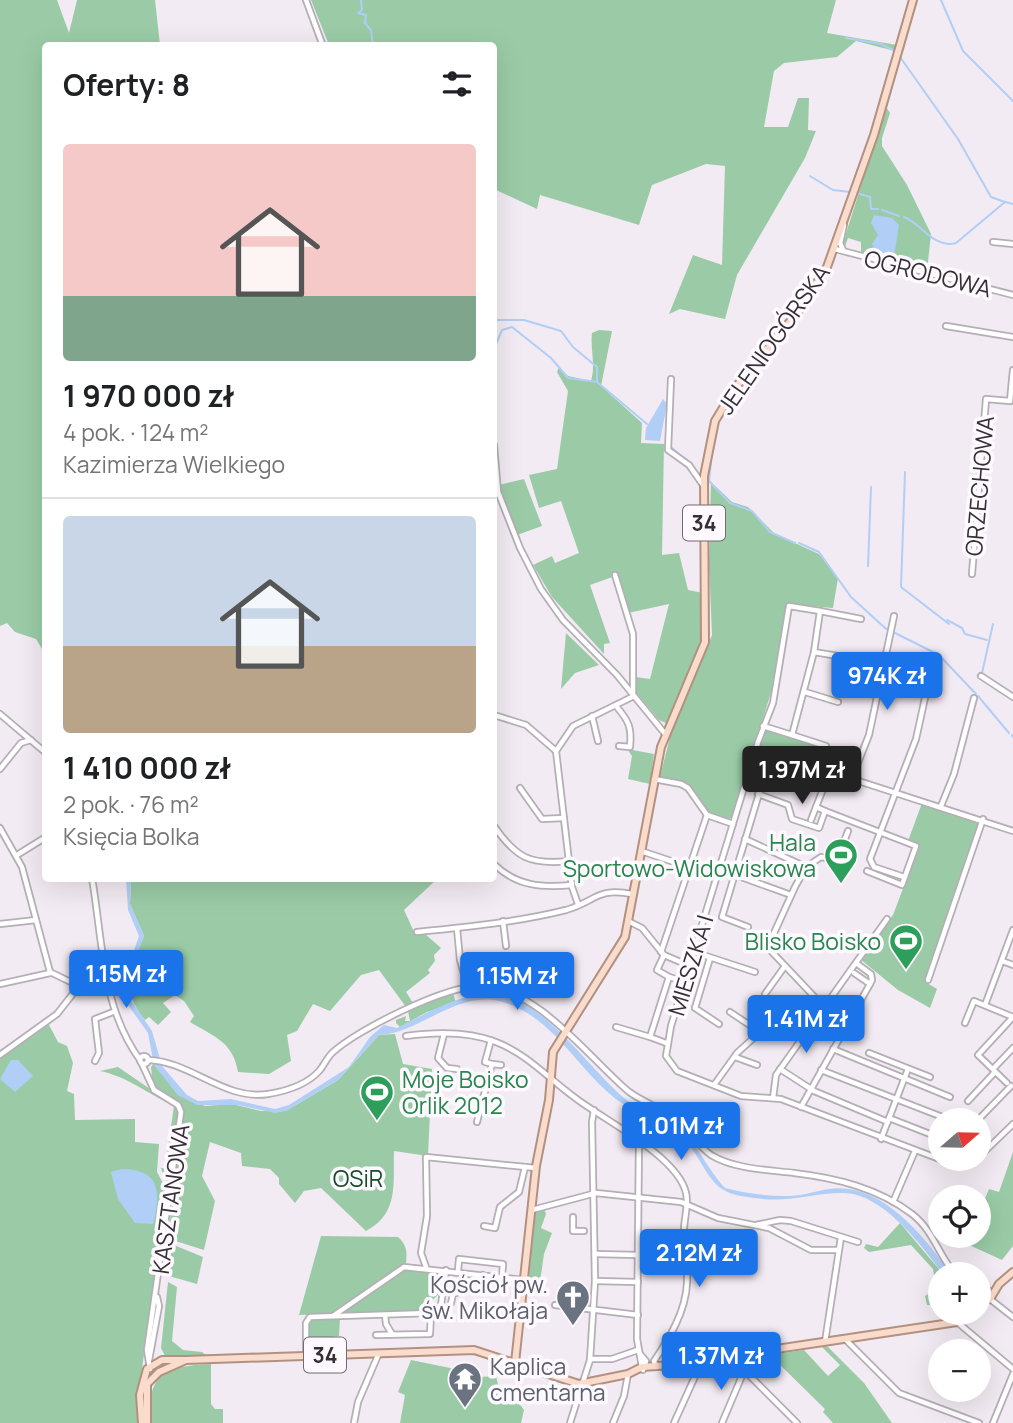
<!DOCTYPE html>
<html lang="pl">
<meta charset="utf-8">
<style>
body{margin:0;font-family:Manrope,sans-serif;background:#f6f6f6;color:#202124;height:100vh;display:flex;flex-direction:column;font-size:26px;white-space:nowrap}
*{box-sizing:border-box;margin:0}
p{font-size:23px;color:#757577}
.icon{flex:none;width:38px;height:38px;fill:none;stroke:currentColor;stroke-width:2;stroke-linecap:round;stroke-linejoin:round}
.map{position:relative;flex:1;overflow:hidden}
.details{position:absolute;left:42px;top:42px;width:455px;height:840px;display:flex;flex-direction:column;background:#fff;border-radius:7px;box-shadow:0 7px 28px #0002}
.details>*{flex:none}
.needle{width:46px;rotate:70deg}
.buttons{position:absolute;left:928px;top:1108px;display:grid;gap:14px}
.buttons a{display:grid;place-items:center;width:63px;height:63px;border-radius:50%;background:#fff;box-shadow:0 7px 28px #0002;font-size:35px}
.price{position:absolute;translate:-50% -60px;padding:0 16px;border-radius:7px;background:#1a73e8;color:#fff;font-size:23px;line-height:46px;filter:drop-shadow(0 2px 4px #0008)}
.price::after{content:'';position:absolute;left:50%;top:42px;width:21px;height:16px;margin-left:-10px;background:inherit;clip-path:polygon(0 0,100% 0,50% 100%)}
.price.active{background:#222;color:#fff}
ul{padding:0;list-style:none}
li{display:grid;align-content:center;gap:14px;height:371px;padding:0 21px}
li+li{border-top:2px solid #e0e0e0}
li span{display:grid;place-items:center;height:217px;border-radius:7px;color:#555}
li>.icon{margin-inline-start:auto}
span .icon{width:126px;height:126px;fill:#fffc;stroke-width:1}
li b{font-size:30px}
h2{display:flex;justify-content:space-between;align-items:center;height:84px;padding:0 21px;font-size:30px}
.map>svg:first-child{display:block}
</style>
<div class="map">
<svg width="1013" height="1423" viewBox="0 0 1013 1423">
<rect width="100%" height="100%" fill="#f3ebf3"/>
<g fill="#9acba6">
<polygon points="0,0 57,0 69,33 77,0 155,0 160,45 46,46 45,654 36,639 15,632 7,623 0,626"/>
<polygon points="311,0 836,0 827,33 897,45 895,51 856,41 837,57 784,63 774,71 764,127 788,127 798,98 809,98 808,130 816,131 805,158 737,275 725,319 680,309 669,314 693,255 722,265 725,166 706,164 652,185 639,225 540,195 537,209 494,189 494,46 329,45"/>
<polygon points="886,107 890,113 882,138 882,146 907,185 931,234 927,271 861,254 861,242 848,238 844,249 842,246"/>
<path d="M599,330L612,331L601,386L642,423L641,443L664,444L662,555L679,553L688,590L703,593L702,642L668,724L659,720L635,691L636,677L650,679L669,604L628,613L618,575L590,585L610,643L604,644V654L552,597L533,565L552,556L555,563L579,553L561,501L539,508L529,475L557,469L568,391L557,372L559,367L568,376L591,381C596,364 590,349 592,333Z"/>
<polygon points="524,479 542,526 517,535 499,485"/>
<polygon points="711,482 732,502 748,507 775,534 819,554 838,578 833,608 787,604 776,676 733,817 726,820 708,813 687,783 660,777 670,737 712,635 709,564"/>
<polygon points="566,633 599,665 575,673 561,689"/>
<polygon points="766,729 829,748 824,765 760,746"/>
<polygon points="627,749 654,754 650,784 628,779 632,756"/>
<polygon points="922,803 983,819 926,978 927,983 937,989 930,1008 898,990 860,959 893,915 919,846 908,841"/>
<path d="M131,879H437L404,910L415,934H425L441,948L434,955L435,961L428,970L430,973L406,992L413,1003L406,1007L379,970L361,975L330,1011L313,1004L297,1031L287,1035L291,1061L269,1074L238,1072C233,1042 215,1037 190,1022L194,1016L184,1001L175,995L163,1003L171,1012L158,1025L149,1017L145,1020C119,988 130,971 144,936L130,904Z"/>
<polygon points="453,993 456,1003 427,1012 400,1027 396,1023 396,1020 406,1016 405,1021 410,1021 408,1011"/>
<polygon points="48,1023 58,1042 67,1046 73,1063 67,1091 74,1094 75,1120 135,1119 135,1142 159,1144 157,1172 167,1191 139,1390 140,1423 0,1423 0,1058"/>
<path d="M395,1034L403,1064L432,1069L428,1156L394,1151C393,1185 399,1213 366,1231L321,1188L304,1191L295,1203L279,1184V1178L270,1169L242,1166L241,1153L210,1142L202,1176L215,1201L204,1250L169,1239L173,1171L183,1110L178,1102L153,1086L151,1067L154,1063L178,1095L205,1106L232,1104L261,1111H286L338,1080L379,1035Z"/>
<path d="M118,1067L178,1108L169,1182L165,1180L161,1168H165L174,1106C150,1095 126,1076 100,1071Z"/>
<polygon points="1013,1152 1013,1246 1002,1260 967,1244 970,1236 978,1236 978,1215 989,1189 999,1192"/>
<polygon points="544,1208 546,1214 541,1228 552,1233 544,1254 540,1282 528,1281 535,1213"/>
<polygon points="900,1223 943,1274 940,1274 940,1291 931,1298 930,1305 927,1305 925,1296 936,1289 933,1269 911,1245 869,1252 864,1248 866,1244 878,1247"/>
<path d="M321,1236L398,1237C407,1245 407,1252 406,1264L330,1314L299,1315Z"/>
<polygon points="169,1243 203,1257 197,1284 169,1276"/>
<polygon points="401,1269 444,1272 440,1293 422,1310 337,1314"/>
<polygon points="168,1282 177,1287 172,1341 183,1350 202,1352 206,1355 165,1356 161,1348"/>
<polygon points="340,1318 339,1336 308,1340 309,1320"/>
<polygon points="827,1346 864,1383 892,1423 833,1423 823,1412 825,1409 770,1355 804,1350 828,1376 840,1365 822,1347"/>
<polygon points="411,1360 470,1372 468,1390 480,1377 496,1376 501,1397 510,1405 516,1399 524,1410 521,1423 400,1423 405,1395 398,1392"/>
<path d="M211,1364V1404L215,1409H223V1423H151C146,1373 165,1366 211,1364Z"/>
</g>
<g fill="#b1cef6">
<polygon points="874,215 892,218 899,225 894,257 889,259 875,250 872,244 878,235 871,223"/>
<polygon points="663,399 667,404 660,441 645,440 646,428"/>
<path d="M126,879H131L130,904L144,936L131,969L129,997L152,1031L162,1066L187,1095L198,1101L231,1099L275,1109L289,1105L349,1067L370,1037L384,1025L397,1028C423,1015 462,992 492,994C545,997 588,1070 628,1101C643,1112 662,1113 676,1125C698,1143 706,1168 725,1188C744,1193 765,1196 784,1196C806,1197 827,1185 849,1189C891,1195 928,1241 951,1274H943C922,1246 882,1192 842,1193C815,1193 791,1202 763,1199C749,1197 735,1197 722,1189C707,1180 696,1149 681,1135C664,1119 639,1115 620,1102C578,1072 553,1014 499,1001C456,991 420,1033 379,1035L338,1080L286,1111L275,1113L238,1105H197L178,1095L154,1065L148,1033L126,1002L123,982L139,936L128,910Z"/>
<polygon points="11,1060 18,1060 33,1076 15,1092 0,1079"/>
<path d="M121,1169C161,1169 161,1193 153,1224L135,1223L118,1199L111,1172Z"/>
</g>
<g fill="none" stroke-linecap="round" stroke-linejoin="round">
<g stroke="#b1cef6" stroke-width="2">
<polyline points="361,0 362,10 358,13 366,15 365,23 371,30 373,46"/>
<polyline points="941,0 963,51 1013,101"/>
<polyline points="846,38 881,44 895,51"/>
<polyline points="900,57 958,139 991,197 1005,202"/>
<polyline points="810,176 833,190 850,192"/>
<polyline points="857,193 870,197 871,209 878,209"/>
<polyline points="882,210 899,216"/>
<path d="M904,217C922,224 934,249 956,243L1005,202L1013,204"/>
<polyline points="494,320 524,320 561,331 573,347 597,367 597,382 647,424"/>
<polyline points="494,349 502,330 512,327 551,358 568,378 597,382"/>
<polyline points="670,446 684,459"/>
<polyline points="905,472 901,587 949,624"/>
<polyline points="708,480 730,503 752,511 770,532 795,543"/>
<polyline points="709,482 711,462"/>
<polyline points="799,543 819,552 851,597 885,628 939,655 976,694"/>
<polyline points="868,566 871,487"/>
<polyline points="947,620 962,628 965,634 987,640"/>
<polyline points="993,624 982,673 1013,694"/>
<polyline points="978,696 1009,733"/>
<polyline points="1012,735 1013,737"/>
</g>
<g stroke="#b5aeb6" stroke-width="8">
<g id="minor">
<polyline points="306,0 323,46"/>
<polyline points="993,242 1013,244"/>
<polyline points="835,249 1013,295"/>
<polyline points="843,250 840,243 844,225"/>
<polyline points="946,326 1013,337"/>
<polyline points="671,379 668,450 689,465 703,485"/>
<polyline points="1010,401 1013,370"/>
<polyline points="494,445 498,492 520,548 541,589 563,620 617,675 666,735"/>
<polyline points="972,574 986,399 1010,401"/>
<polyline points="615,575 633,634 633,693"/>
<polyline points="820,611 789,606 773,703 758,742 671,1026 666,1056 677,1071 741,1096 781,1099 950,1163 963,1164 977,1158"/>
<polyline points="814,652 850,658"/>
<polyline points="981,676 1013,697"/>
<polyline points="805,692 838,702"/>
<path d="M616,706C629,721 632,728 630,747L619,746"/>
<polyline points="0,714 46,753"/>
<polyline points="494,715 526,725 556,751"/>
<polyline points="592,716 598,741"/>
<polyline points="763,726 792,735 814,652 820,611 861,619"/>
<polyline points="792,735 826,746"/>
<polyline points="755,754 769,752 1013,831"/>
<polyline points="0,769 21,743 31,740"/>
<polyline points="852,778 869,735 894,616"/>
<polyline points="654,779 681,784 688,788 707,815 733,824"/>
<polyline points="520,788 542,819 564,818"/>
<polyline points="758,794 788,805 792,819 819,828 825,811 816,807 830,771"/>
<polyline points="941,806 954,774 974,698"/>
<polyline points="825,811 916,846 902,885 867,871"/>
<polyline points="811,820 816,807"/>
<path d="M494,826C516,858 530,865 569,861"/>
<polyline points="0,828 22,867 50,972 79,986 108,985"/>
<polyline points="745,839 806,867"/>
<polyline points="641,851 692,868"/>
<polyline points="17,855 46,837"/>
<path d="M494,864C516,886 542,888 572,885"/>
<polyline points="719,869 791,895"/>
<polyline points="904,877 874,867 870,859 916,739 932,666"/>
<path d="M92,878C103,942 101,1006 140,1060"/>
<polyline points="578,904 572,887 556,751 573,726 634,696"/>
<polyline points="503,921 506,946"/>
<polyline points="628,921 642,928 664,955 690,966"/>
<polyline points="0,924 36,920"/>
<polyline points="748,927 722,917 770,757"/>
<polyline points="457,928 460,960 468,987"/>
<path d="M417,932C467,927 518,922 566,910C595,902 597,887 632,894"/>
<polyline points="661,952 707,815"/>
<polyline points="694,952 755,972"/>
<polyline points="664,955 657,970 669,977 650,1037 666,1043"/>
<polyline points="710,958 695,1008 719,1024"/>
<polyline points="1002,961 1013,965"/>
<polyline points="854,973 870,984 872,980 871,974 856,963"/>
<polyline points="669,977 679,980"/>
<polyline points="928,980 983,819"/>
<polyline points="0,984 50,973"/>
<polyline points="765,994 785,966"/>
<polyline points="985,1005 1013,930"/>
<polyline points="824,1007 771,951 769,944 795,887 806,867 821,857 837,860 848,831"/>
<polyline points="730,1012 760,1032"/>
<polyline points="965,1023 974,1001 1013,1017 978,1055 1007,1083"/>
<polyline points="616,1027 650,1037"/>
<polyline points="444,1034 438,1058 447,1068 457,1069"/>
<path d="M406,1036C435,1032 468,1031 496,1042C527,1054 548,1078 574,1097C602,1119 678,1156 686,1193C689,1204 684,1219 684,1230C685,1248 688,1266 687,1283C686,1311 669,1339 654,1361L656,1367"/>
<polyline points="833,1049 950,1097"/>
<polyline points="869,1053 930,1077"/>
<polyline points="0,1055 57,1014 79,986"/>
<circle cx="144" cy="1060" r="4"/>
<polyline points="735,1057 757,1065"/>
<path d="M148,1060C190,1061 225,1101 268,1094C287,1091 307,1085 320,1070C324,1065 327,1058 332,1053C358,1029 445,986 480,986C536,986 589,1058 628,1091C642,1102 660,1107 674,1118C687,1129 697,1145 711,1155C734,1169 768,1170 794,1173C836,1178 878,1188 912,1214C933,1230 939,1256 955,1274"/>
<polyline points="95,1061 99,1053 95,1019 113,1012"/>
<polyline points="142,1064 154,1090 178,1105 181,1112 147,1350 150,1369"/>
<polyline points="492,1064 501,1065"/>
<polyline points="780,1069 814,1091 888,1122"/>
<polyline points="993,1069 1013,1048"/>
<polyline points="821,1070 945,1118"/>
<polyline points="714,1085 737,1053 769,1024 786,1036"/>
<polyline points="773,1098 776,1075 887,919"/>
<polyline points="968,1101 995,1072"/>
<polyline points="801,1107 870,984"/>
<polyline points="889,1118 940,1138"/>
<polyline points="978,1120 1011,1086"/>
<polyline points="477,1122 492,1064 485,1062 491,1040"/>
<polyline points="881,1139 908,1069"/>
<polyline points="639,1140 637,1339 642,1367"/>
<polyline points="978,1158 1013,1124"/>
<polyline points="893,1202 915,1151"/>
<polyline points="532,1210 596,1193 681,1202 718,1218 769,1228 811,1250 838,1250"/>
<polyline points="573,1217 573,1231 584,1231"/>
<polyline points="756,1225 780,1220 791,1221 858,1242"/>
<polyline points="484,1226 495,1228 500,1207 519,1192 525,1167"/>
<polyline points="595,1254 638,1255"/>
<polyline points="426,1267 421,1253 427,1216 426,1157 536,1168"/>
<polyline points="458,1271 459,1259 503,1264 502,1277"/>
<polyline points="595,1281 638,1282"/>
<polyline points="978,1287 985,1291"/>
<polyline points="990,1299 1013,1317"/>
<polyline points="451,1303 453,1294 475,1287 483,1275"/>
<polyline points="441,1305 446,1270"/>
<polyline points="555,1305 638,1315"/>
<polyline points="385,1315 386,1324 392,1334"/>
<polyline points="333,1316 404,1267 524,1280"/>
<polyline points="957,1322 1013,1369"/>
<polyline points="845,1339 899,1393 979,1423"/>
<polyline points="825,1342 841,1237"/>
<polyline points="640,1354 646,1361 643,1370"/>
<polyline points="306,1355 306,1323 310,1317 431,1313 430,1334 376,1335"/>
<polyline points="731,1357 797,1423"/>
<polyline points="590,1359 612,1359 638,1350"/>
<polyline points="149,1360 159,1306 157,1297"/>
<polyline points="354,1423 358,1402 379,1353"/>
<polyline points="570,1423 590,1360 595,1281 592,1122 594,1110"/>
<polyline points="613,1423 624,1396 628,1374"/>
<polyline points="674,1423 702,1361"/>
<polyline points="722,1423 747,1364 747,1354"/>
<polyline points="993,1423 1013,1374"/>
</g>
</g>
<g stroke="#b39181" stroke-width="10">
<g id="major">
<polyline points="983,1300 990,1299 999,1284 1013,1272"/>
<polyline points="983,1300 982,1294 988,1291"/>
<polyline points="515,1363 536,1166 549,1100 553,1052 625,937 661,747 705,642 704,476 715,421 735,388 798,312 827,267 874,135 913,0"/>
<polyline points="669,1365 957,1322 969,1312"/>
<polyline points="142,1423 140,1395 147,1369 162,1360 185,1360"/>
<polyline points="147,1423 147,1384 159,1372 186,1360 474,1350 579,1384 628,1374 642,1367 671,1365"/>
</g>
</g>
<use href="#minor" stroke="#fff" stroke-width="4.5"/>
<use href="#major" stroke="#fadccd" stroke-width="6"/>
</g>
<defs>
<g id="stadium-pin" transform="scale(1.75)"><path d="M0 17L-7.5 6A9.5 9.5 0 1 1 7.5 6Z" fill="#2e9e5b" stroke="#fef9fe"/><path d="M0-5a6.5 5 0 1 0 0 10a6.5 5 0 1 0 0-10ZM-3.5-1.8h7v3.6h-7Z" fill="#fff"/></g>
<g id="church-pin" transform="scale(1.75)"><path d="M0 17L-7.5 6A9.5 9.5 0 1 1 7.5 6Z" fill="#6b7280" stroke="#fef9fe"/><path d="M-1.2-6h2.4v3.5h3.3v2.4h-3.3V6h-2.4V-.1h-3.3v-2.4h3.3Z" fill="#fff"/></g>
<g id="temple-pin" transform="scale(1.75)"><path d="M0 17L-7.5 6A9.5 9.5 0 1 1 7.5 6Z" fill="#6b7280" stroke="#fef9fe"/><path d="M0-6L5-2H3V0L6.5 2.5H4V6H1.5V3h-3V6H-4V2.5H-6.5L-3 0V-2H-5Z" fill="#fff"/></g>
</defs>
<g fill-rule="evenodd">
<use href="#stadium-pin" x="841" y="855"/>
<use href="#stadium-pin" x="906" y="941"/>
<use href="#stadium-pin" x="377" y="1092"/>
<use href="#church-pin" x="573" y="1297"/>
<use href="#temple-pin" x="465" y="1379"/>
</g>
<g text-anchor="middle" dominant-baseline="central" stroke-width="7" stroke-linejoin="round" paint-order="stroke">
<g fill="#fef9fe" stroke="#716d71" stroke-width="2">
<rect x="683" y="505.5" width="42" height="35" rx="5"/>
<rect x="304" y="1337.5" width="42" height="35" rx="5"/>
</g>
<g font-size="21" font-weight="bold" fill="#343134">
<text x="704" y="523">34</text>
<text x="325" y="1355">34</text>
</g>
<g font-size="23" fill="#343134" stroke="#fef9fe">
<text transform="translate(928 273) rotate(14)">OGRODOWA</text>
<text transform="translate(773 339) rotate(-55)">JELENIOGÓRSKA</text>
<text transform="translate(979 486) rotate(-85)">ORZECHOWA</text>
<text transform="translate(690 965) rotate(-73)">MIESZKA I</text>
<text transform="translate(170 1199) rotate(-82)">KASZTANOWA</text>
</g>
<g font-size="23" fill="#27864d" stroke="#fef9fe" text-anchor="end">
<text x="816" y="842">Hala<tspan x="816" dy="26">Sportowo-Widowiskowa</tspan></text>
<text x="881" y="941">Blisko Boisko</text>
<text x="402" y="1079" text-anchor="start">Moje Boisko<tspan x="402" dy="26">Orlik 2012</tspan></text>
</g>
<g font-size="23" fill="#144c29" stroke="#fef9fe">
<text x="358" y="1178">OSiR</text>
</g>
<g font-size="23" fill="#5b616d" stroke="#fef9fe" text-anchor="end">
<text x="548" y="1284">Kościół pw.<tspan x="548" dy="26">św. Mikołaja</tspan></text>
<text x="490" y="1366" text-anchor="start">Kaplica<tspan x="490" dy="26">cmentarna</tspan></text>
</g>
</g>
</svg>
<div class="buttons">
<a><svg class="needle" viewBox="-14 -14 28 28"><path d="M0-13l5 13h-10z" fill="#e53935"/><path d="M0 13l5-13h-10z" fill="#757577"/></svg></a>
<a><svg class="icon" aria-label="locate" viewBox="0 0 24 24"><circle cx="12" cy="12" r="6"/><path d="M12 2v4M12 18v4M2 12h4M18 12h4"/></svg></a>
<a>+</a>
<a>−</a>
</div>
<b class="price" style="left:887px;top:712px">974K zł</b>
<b class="price active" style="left:802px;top:806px">1.97M zł</b>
<b class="price" style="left:126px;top:1010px">1.15M zł</b>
<b class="price" style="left:517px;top:1012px">1.15M zł</b>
<b class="price" style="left:806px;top:1055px">1.41M zł</b>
<b class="price" style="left:681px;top:1162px">1.01M zł</b>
<b class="price" style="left:699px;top:1289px">2.12M zł</b>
<b class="price" style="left:721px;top:1392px">1.37M zł</b>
<section class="details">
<h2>Oferty: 8<svg class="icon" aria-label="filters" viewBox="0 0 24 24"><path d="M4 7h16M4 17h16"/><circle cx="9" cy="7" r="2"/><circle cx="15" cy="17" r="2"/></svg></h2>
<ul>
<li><span style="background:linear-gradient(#f6c9c9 70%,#7fa58c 0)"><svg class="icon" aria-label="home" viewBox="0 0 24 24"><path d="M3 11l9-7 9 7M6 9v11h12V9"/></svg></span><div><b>1 970 000 zł</b><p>4 pok. · 124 m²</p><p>Kazimierza Wielkiego</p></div></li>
<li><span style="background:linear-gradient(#c9d6e8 60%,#b9a48a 0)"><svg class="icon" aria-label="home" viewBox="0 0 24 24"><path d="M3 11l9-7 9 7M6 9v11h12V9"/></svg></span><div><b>1 410 000 zł</b><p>2 pok. · 76 m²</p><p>Księcia Bolka</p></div></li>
</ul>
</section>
</div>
